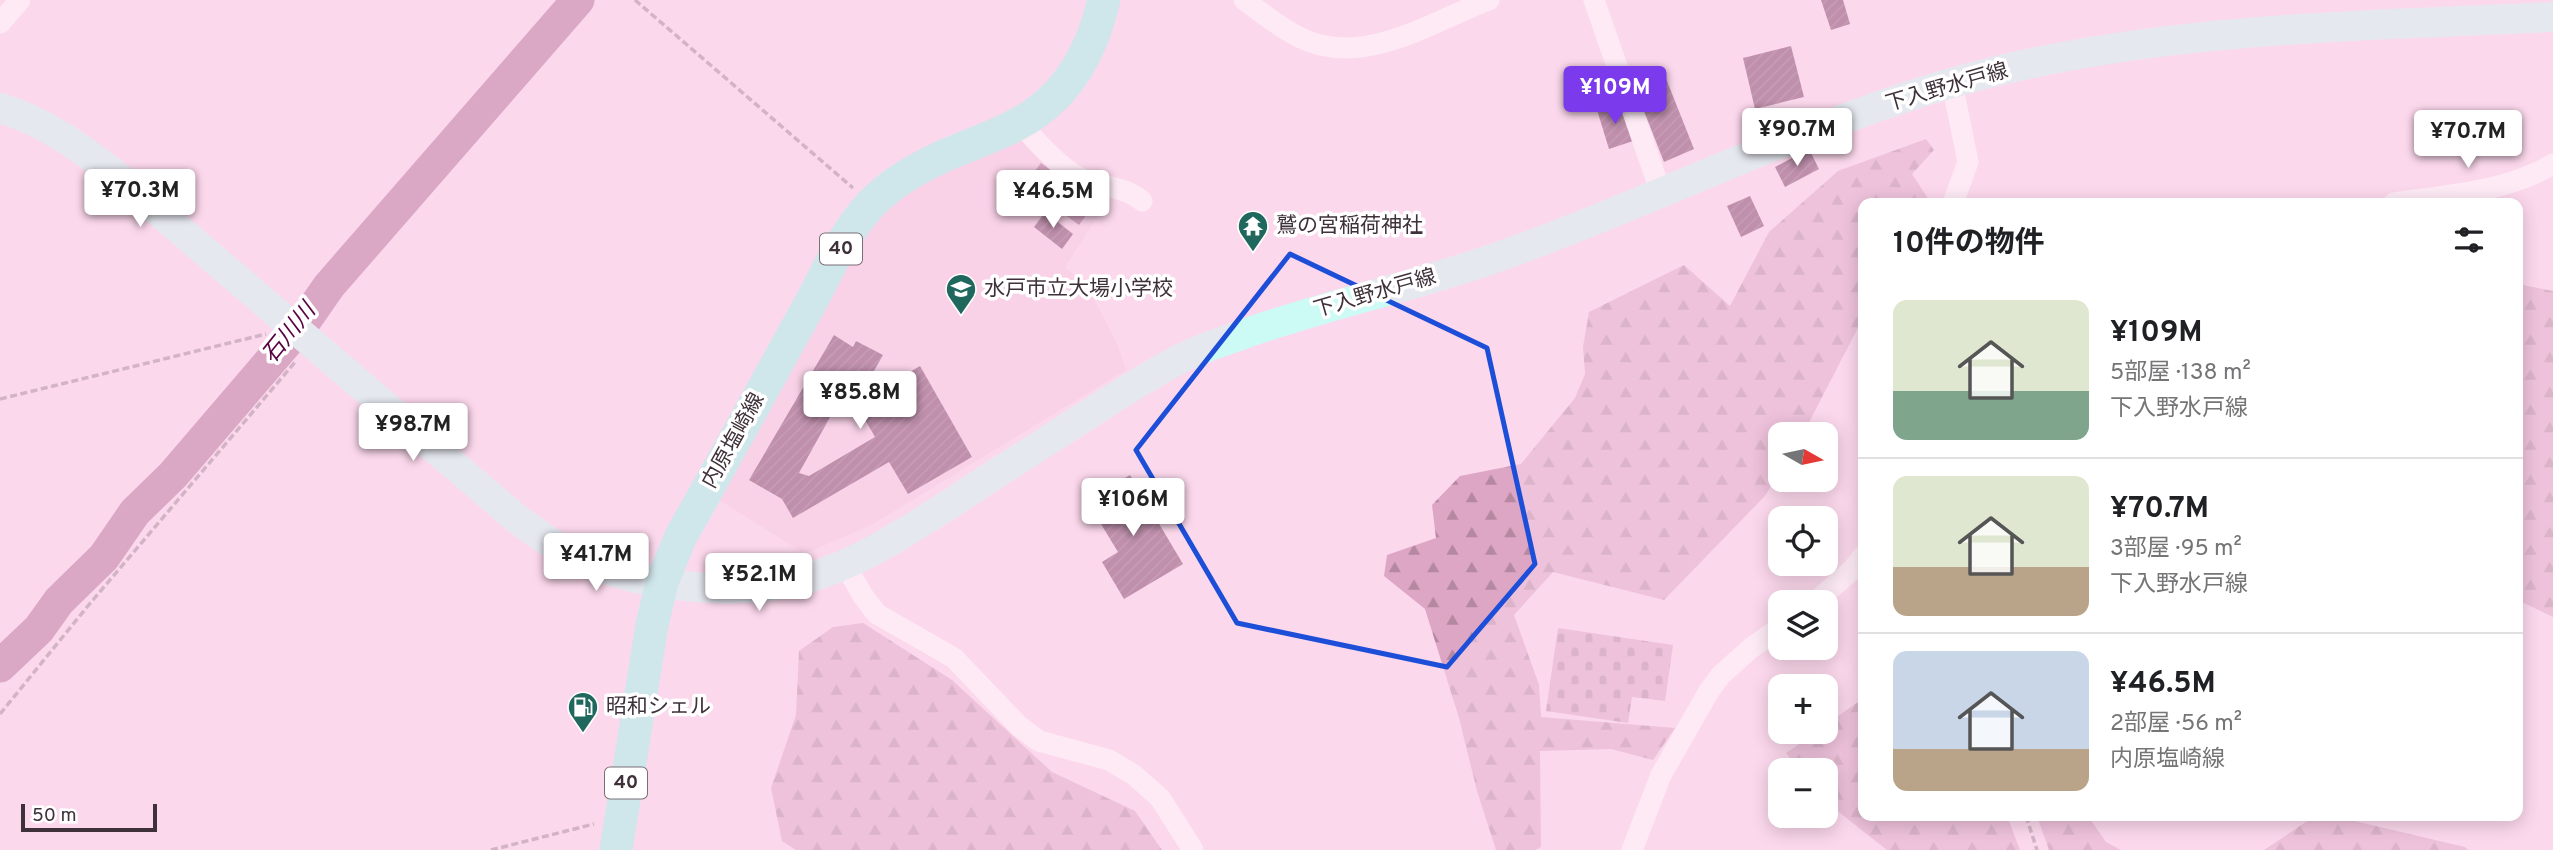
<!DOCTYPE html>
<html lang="ja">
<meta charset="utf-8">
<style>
body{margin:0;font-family:Overpass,"Noto Sans JP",sans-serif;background:#f6f6f6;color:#202124;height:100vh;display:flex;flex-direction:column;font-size:26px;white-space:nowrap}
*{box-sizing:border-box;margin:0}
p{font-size:23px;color:#757577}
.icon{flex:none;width:38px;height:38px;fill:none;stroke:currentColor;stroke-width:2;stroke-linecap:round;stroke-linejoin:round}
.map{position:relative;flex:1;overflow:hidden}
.side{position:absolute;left:1858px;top:198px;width:665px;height:623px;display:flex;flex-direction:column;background:#fff;border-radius:14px;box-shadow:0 4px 18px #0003}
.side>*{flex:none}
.needle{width:46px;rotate:99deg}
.tools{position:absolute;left:1768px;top:422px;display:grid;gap:14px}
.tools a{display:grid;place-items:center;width:70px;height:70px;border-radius:14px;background:#fff;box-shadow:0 4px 18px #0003;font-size:35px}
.scale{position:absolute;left:21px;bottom:18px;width:136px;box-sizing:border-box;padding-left:7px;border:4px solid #3f3139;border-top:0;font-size:19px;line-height:24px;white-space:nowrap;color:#3f3139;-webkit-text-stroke:5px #fff;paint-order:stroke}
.price{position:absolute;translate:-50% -60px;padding:0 16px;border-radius:7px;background:#fff;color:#222;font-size:23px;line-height:46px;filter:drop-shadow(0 2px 4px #0008)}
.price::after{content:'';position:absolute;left:50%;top:42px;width:21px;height:16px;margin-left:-10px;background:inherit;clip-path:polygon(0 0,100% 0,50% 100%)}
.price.current{background:#7c3aed;color:#fff}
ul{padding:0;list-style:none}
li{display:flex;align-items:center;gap:21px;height:175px;padding:0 35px}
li+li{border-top:2px solid #e0e0e0}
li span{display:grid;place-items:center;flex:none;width:196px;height:140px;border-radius:14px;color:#555}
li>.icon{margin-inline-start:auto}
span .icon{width:84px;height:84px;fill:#fffc;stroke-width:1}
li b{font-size:30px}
h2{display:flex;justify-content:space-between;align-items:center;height:84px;padding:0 35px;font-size:30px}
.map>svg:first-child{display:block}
</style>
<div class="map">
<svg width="2553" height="850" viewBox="0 0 2553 850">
<defs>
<pattern id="forest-firs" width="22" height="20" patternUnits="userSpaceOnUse" patternTransform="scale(1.75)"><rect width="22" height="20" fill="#dea6c5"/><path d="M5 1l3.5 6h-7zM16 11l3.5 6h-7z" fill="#b588a1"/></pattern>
<pattern id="cemetery-stones" width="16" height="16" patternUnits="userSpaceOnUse" patternTransform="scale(1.75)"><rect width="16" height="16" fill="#dea6c5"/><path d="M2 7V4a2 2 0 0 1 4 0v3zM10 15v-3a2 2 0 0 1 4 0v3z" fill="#b588a1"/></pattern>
<pattern id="water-rules" width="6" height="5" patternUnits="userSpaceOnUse" patternTransform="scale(1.75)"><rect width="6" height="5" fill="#b26d95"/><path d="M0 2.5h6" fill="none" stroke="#925a7b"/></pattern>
<pattern id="building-hatch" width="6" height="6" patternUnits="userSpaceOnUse" patternTransform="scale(1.75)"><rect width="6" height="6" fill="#75365d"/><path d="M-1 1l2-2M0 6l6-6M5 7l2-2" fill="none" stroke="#855272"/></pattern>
</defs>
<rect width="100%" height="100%" fill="#fcd8ec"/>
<polygon fill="#f5cbe3" points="1020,137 1105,205 1065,267 1088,287 1118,346 1126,370 873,524 805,554 716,498 844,270 874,222 902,197 927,179"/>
<g fill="url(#forest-firs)">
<polygon points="1926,139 1934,150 1912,174 1931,203 1864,203 1864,316 1803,434 1780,434 1780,472 1764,497 1664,600 1553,572 1514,615 1539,685 1541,717 1675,728 1653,760 1611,749 1540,751 1541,847 1535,850 1496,850 1477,791 1459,718 1425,609 1384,576 1387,555 1436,538 1432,505 1460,476 1521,464 1575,398 1585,374 1583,347 1589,312 1684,265 1730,306 1769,232 1838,171"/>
<polygon points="2518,284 2553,291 2553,617 2518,600"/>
<polygon points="863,623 952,680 1052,772 1135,811 1162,850 796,850 782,841 771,788 796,715 799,651 833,627"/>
<polygon points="1864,698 1864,816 2007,816 2020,850 1887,850 1830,805 1825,800 1825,770 1800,770 1786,753 1817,732 1825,732 1825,725"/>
<polygon points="2037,816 2088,816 2106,842 2121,850 2049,850"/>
<polygon points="2315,816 2333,816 2465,847 2468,850 2264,850"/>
</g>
<polygon fill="url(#cemetery-stones)" points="1558,628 1673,645 1665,701 1632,697 1628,723 1546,711"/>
<polygon fill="url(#water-rules)" points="1041,163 1095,203 1079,225 1024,185"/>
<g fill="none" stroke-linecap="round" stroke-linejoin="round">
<polyline stroke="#b26d95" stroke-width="33" points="0,666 39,629 59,601 104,557 135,512 173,475 304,322 329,286 578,0"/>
</g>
<g fill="url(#building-hatch)">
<polygon points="1821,0 1843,0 1850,24 1831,30"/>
<polygon points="1791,46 1804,97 1755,109 1743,58"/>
<polygon points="1663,71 1694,149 1664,162 1633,83"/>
<polygon points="1621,103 1633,141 1609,149 1597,110"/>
<polygon points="1809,149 1819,169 1785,187 1775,167"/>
<polygon points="1750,196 1764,226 1741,237 1727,206"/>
<polygon points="1045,212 1073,234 1062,249 1034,227"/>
<polygon points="834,335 853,347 856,341 883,355 862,392 853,397 844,392 799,473 809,476 875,437 856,404 920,366 972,457 908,494 889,462 793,518 782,499 749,480"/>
<polygon points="1130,475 1183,564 1124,599 1102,562 1118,552 1087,501"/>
</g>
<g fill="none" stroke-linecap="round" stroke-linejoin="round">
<g stroke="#a08795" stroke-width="3.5" stroke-dasharray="7 3.5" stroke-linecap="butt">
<polyline points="635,0 853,188"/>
<polyline points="0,399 266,334"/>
<polyline points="0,714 87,607 296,361"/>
<polyline points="2026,816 2037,850"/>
<polyline points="491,850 594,824"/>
</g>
<g stroke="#fff" stroke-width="21">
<path d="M1244,0C1264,14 1285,32 1308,41C1367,65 1434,21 1489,0"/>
<polyline points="1594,0 1661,193"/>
<polyline points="0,23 20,0"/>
<polyline points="1952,83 1968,162 1953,203"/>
<path d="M1021,122C1032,139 1062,169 1080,178C1100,187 1125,186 1142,201"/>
<path d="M2394,203C2447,195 2506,192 2553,164"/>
<polyline points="845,564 863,596 877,614 954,658 1019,726 1039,741 1109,760 1134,775 1160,798 1193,850"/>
<polyline points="1815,602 1851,571 1864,555"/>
<polyline points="1632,850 1661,775 1709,691 1721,675 1751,648 1780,628"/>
</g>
<path stroke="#ccfaf4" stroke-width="30" d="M0,108C47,122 85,151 123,181L517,519C538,534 558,549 581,560C646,588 737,597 805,579C858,564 904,533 950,504C992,476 1035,449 1078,421C1111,400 1145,377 1180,359C1199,349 1221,342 1241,335C1330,303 1423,285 1512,252C1658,199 1798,128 1948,84C2144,27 2351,27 2553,17"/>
<path stroke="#9af6e8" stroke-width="33" d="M616,850L652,625L662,582L681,536C723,462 764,387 805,313C825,277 843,234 871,204C892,182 919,167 946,155C976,142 1011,131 1037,112C1074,85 1094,43 1104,0"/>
</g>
<path d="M0 0H2553V850H0ZM1290,254L1487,348L1535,564L1447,667L1237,623L1136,450Z" fill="#fcd8ec" fill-opacity=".55" fill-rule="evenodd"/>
<path fill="none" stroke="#1d4ed8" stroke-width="5" stroke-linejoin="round" d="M1290,254L1487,348L1535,564L1447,667L1237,623L1136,450Z"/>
<defs>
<g id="temple-pin" transform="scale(1.575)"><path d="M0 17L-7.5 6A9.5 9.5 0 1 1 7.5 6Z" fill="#20685d" stroke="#fff"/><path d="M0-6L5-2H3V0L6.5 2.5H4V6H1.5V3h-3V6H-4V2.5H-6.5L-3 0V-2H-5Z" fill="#fff"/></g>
<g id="school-pin" transform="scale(1.575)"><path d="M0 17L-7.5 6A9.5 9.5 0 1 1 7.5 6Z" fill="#20685d" stroke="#fff"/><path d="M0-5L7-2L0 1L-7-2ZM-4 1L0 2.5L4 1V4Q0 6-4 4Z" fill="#fff"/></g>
<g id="fuel-pin" transform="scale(1.575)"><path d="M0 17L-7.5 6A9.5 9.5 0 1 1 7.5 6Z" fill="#20685d" stroke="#fff"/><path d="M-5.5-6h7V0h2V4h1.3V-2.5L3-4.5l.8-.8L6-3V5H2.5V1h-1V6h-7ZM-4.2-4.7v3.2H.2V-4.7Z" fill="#fff"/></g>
</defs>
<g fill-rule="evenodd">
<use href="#temple-pin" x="1253" y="226"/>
<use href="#school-pin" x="961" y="289"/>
<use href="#fuel-pin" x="583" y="707"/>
</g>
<g text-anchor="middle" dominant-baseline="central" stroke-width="7" stroke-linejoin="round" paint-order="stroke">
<g fill="#fff" stroke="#796f74" stroke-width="2">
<rect x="820" y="233.5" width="42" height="31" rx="5"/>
<rect x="605" y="767.5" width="42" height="31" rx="5"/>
</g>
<g font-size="19" font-weight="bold" fill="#3f3139">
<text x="841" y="249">40</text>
<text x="626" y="783">40</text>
</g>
<g font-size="21" fill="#3f3139" stroke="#fff">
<text transform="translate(1947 88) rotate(-16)">下入野水戸線</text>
<text transform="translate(1375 294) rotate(-16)">下入野水戸線</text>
<text transform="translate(734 441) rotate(-61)">内原塩崎線</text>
</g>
<g font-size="21" fill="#3f3139" stroke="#fff" text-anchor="start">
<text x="1276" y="226">鷲の宮稲荷神社</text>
<text x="984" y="289">水戸市立大場小学校</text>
<text x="606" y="707">昭和シェル</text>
</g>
<g font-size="23" font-style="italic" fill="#59003f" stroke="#fff">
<text transform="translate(290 334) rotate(-51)">石川川</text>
</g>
</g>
</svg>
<div class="tools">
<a><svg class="needle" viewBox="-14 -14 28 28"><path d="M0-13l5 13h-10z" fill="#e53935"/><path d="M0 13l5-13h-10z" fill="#757577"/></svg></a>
<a><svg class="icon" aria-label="locate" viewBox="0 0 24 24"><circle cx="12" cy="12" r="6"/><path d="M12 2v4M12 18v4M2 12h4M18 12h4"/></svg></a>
<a><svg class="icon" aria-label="layers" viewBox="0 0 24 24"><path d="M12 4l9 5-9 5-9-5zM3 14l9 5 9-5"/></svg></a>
<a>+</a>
<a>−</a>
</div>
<div class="scale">50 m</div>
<b class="price current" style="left:1615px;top:126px">¥109M</b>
<b class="price" style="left:1797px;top:168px">¥90.7M</b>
<b class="price" style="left:2468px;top:170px">¥70.7M</b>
<b class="price" style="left:140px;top:229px">¥70.3M</b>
<b class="price" style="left:1053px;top:230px">¥46.5M</b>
<b class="price" style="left:860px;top:431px">¥85.8M</b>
<b class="price" style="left:413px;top:463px">¥98.7M</b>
<b class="price" style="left:1133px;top:538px">¥106M</b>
<b class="price" style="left:596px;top:593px">¥41.7M</b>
<b class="price" style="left:759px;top:613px">¥52.1M</b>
<section class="side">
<h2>10件の物件<svg class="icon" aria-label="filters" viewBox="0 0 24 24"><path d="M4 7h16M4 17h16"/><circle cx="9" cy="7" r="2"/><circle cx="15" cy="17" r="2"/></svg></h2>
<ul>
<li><span style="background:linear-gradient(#dfe7d0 65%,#7fa58c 0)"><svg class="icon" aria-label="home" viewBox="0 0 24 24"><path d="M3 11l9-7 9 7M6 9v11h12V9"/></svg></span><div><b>¥109M</b><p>5部屋 · 138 m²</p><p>下入野水戸線</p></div></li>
<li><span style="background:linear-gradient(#dfe7d0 65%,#b9a48a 0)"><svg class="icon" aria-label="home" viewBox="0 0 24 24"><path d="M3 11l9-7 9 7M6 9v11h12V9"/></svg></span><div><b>¥70.7M</b><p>3部屋 · 95 m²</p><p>下入野水戸線</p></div></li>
<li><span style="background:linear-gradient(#c9d6e8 70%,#b9a48a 0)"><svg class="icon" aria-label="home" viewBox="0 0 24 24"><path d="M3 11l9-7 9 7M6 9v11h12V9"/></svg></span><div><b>¥46.5M</b><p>2部屋 · 56 m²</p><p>内原塩崎線</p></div></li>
</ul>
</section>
</div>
